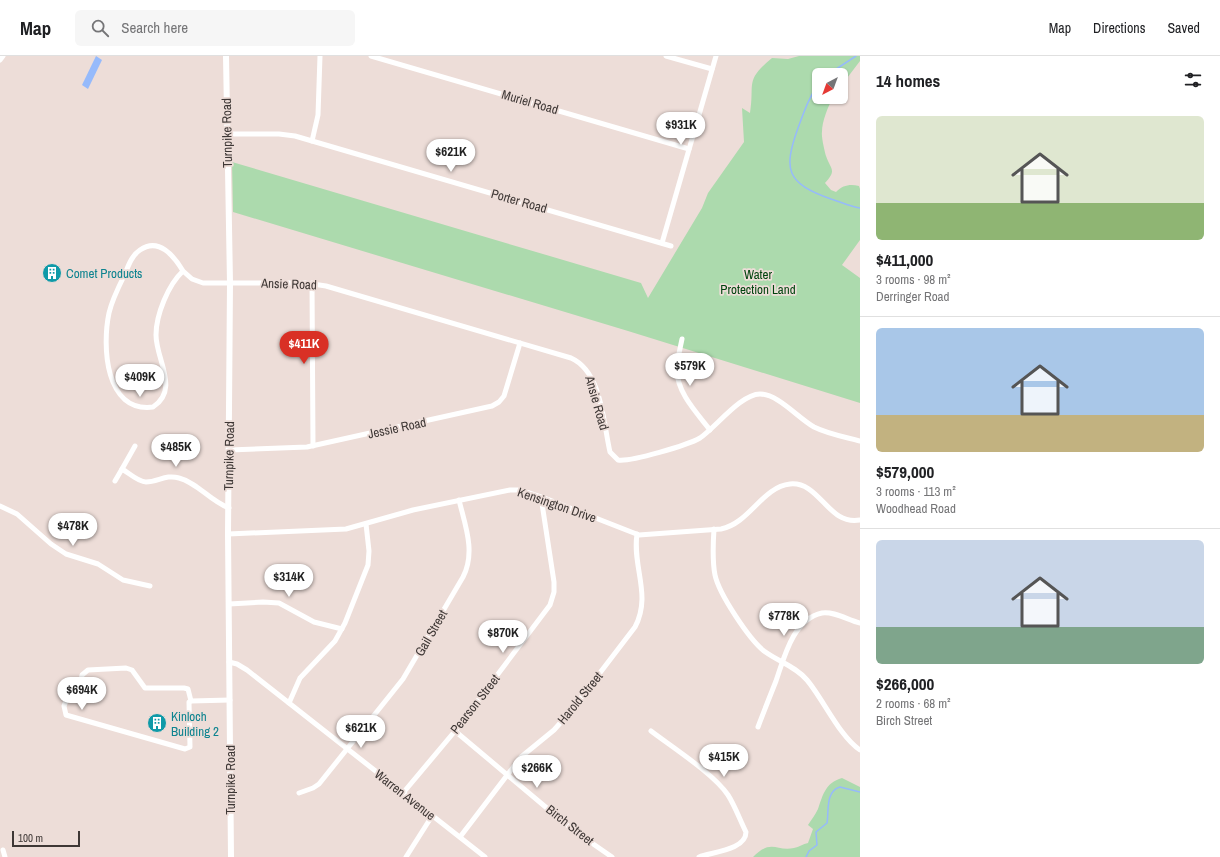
<!DOCTYPE html>
<meta charset="utf-8">
<style>
body{margin:0;font-family:"Archivo Narrow",sans-serif;background:#f6f6f6;color:#202124;height:100vh;display:flex;flex-direction:column;font-size:15px;white-space:nowrap}
*{box-sizing:border-box;margin:0}
p{font-size:13px;color:#757577}
.icon{flex:none;width:22px;height:22px;fill:none;stroke:currentColor;stroke-width:2;stroke-linecap:round;stroke-linejoin:round}
.map{position:relative;flex:1;overflow:hidden}
.side{display:flex;flex-direction:column;background:#fff;width:360px}
.side>*{flex:none}
.needle{width:26px;rotate:221deg}
.controls{position:absolute;left:812px;top:12px;display:grid;gap:8px}
.controls a{display:grid;place-items:center;width:36px;height:36px;border-radius:6px;background:#fff;box-shadow:0 1px 3px #0004;font-size:20px}
.scale{position:absolute;left:12px;bottom:10px;width:68px;box-sizing:border-box;padding-left:4px;border:2px solid #3e3735;border-top:0;font-size:11px;line-height:14px;white-space:nowrap;color:#3e3735;-webkit-text-stroke:3px #edddd8;paint-order:stroke}
.price{position:absolute;translate:-50% -34px;padding:0 9px;border-radius:14px;background:#fff;color:#222;font-size:13px;line-height:26px;filter:drop-shadow(0 1px 2px #0008)}
.price::after{content:'';position:absolute;left:50%;top:24px;width:12px;height:9px;margin-left:-6px;background:inherit;clip-path:polygon(0 0,100% 0,50% 100%)}
.price.on{background:#d93025;color:#fff}
ul{padding:0;list-style:none}
li{display:grid;align-content:center;gap:8px;height:212px;padding:0 16px}
li+li{border-top:1px solid #e0e0e0}
li span{display:grid;place-items:center;height:124px;border-radius:6px;color:#555}
li>.icon{margin-inline-start:auto}
span .icon{width:72px;height:72px;fill:#fffc;stroke-width:1}
li b{font-size:17px}
h2{display:flex;justify-content:space-between;align-items:center;height:48px;padding:0 16px;font-size:17px}
header{display:flex;align-items:center;gap:24px;box-sizing:border-box;height:56px;padding:0 20px;background:#fff;border-bottom:1px solid #e0e0e0}
header strong{font-size:19px}
nav{display:flex;gap:22px;margin-inline-start:auto;font-size:14px}
.search{width:280px;height:36px;background:#f6f6f6;display:flex;align-items:center;gap:10px;box-sizing:border-box;padding:0 14px;border-radius:6px;color:#757577;font-size:15px}
main{display:flex;flex:1;min-height:0}
.map>svg:first-child{display:block}
</style>
<header>
<strong>Map</strong>
<div class="search"><svg class="icon" aria-label="search" viewBox="0 0 24 24"><circle cx="10" cy="10" r="6"/><path d="M15 15l6 6"/></svg>Search here</div>
<nav><a>Map</a><a>Directions</a><a>Saved</a></nav>
</header>
<main>
<div class="map">
<svg width="860" height="801" viewBox="0 0 860 801">
<rect width="100%" height="100%" fill="#edddd8"/>
<g fill="#acdaad">
<path d="M799,0H860V5L841,30V19H819V41H833C828,51 822,65 822,76C821,80 825,97 826,100C831,114 837,114 825,127L831,134L836,136C843,129 850,128 859,130L860,133V184L842,209L860,222V347L628,275L233,156L232,106L641,227L648,242L702,152L708,137L744,86L742,52L750,57C755,27 744,25 772,2L788,3Z"/>
<path d="M842,722L860,731V801H753C772,782 776,796 794,792C799,791 803,788 808,787L813,773L808,769C812,763 815,759 818,753C823,739 825,727 842,722Z"/>
</g>
<polygon fill="#96bafb" points="96,0 102,4 88,33 82,29"/>
<g fill="none" stroke-linecap="round" stroke-linejoin="round">
<g stroke="#96bafb" stroke-width="1.5">
<polyline points="827,19 856,0"/>
<path d="M819,27C809,41 804,56 798,72C783,114 786,127 831,143C841,146 849,150 860,152"/>
<path d="M806,801L809,795L817,789L816,776L827,767C829,757 825,735 840,731L860,736"/>
</g>
<g stroke="#fff" stroke-width="5">
<polyline points="371,0 689,93"/>
<polyline points="666,0 712,13"/>
<polyline points="0,4 3,0"/>
<polyline points="227,78 279,78 295,80 671,190"/>
<polyline points="312,85 318,59 320,0"/>
<polyline points="662,187 716,0"/>
<path d="M183,215C174,200 159,181 140,194C131,200 128,211 124,220C118,232 112,244 109,257C102,290 105,357 153,351C180,333 156,304 156,279C156,259 168,229 183,215L192,223L203,227H306L326,230L571,302C602,316 603,366 610,396L618,404C631,406 688,389 700,382C716,371 741,338 760,338C778,338 798,362 814,371C828,378 845,381 860,385"/>
<polyline points="312,227 313,390"/>
<path d="M682,283C680,293 677,304 677,314C677,337 697,357 710,374"/>
<path d="M135,390L122,413C129,417 138,426 146,426C158,426 166,418 179,422C198,427 210,445 229,452"/>
<polyline points="229,394 307,391 492,350 499,346 504,340 520,287"/>
<polyline points="115,425 122,413"/>
<polyline points="0,450 17,458 51,488 66,498 98,508 123,524 150,530"/>
<path d="M714,473C713,488 712,504 715,519C719,538 749,583 764,595C779,606 795,610 807,624C823,643 840,681 860,694"/>
<path d="M228,478L346,473L413,454L510,434H521L547,443L639,479L721,473C750,467 762,431 790,428C820,425 828,470 860,464"/>
<polyline points="229,548 263,546 279,547 314,566 342,573"/>
<polyline points="229,606 237,608 247,614 485,801"/>
<polygon points="126,612 132,614 145,632 184,632 188,633 191,645 189,646 190,691 185,693 66,659 64,650 67,642 80,629 82,619 88,614"/>
<polyline points="191,645 230,644"/>
<polyline points="289,647 300,622 335,585 345,567 368,509 369,495 366,468"/>
<path d="M758,671C764,655 770,640 776,625C784,602 793,563 822,557C834,555 848,564 860,567"/>
<polyline points="455,675 573,774 612,801"/>
<path d="M651,675C672,691 714,718 728,739C735,750 740,764 746,776C746,794 712,796 699,801"/>
<path d="M299,737L313,732L319,728L403,623L463,521C476,496 465,469 459,444"/>
<polyline points="403,737 455,675 550,549 554,536 554,526 541,441"/>
<path d="M460,781L521,701L554,674L570,656L635,571C652,539 632,511 637,478"/>
<polyline points="3,794 5,801"/>
<polyline points="406,801 432,760"/>
</g>
<polyline stroke="#fff" stroke-width="6" points="226,0 230,227 228,478 231,801"/>
</g>
<defs>
<g id="building-disc" transform="scale(1)"><circle r="9.5" fill="#0f9aa8" stroke="#edddd8"/><path d="M-4-6H4V6H1V3H-1V6H-4ZM-2.5-4.3h1.7v1.8h-1.7ZM.8-4.3h1.7v1.8H.8ZM-2.5-1h1.7V.8h-1.7ZM.8-1h1.7V.8H.8Z" fill="#fff"/></g>
</defs>
<g fill-rule="evenodd">
<use href="#building-disc" x="52" y="217"/>
<use href="#building-disc" x="157" y="667"/>
</g>
<g text-anchor="middle" dominant-baseline="central" stroke-width="3.5" stroke-linejoin="round" paint-order="stroke">
<g font-size="13" fill="#3e3735" stroke="#edddd8">
<text transform="translate(530 46) rotate(16)">Muriel Road</text>
<text transform="translate(227 77) rotate(-91)">Turnpike Road</text>
<text transform="translate(519 145) rotate(16)">Porter Road</text>
<text transform="translate(289 228) rotate(2)">Ansie Road</text>
<text transform="translate(597 347) rotate(74)">Ansie Road</text>
<text transform="translate(397 372) rotate(-12)">Jessie Road</text>
<text transform="translate(229 400) rotate(-89)">Turnpike Road</text>
<text transform="translate(557 449) rotate(19)">Kensington Drive</text>
<text transform="translate(431 577) rotate(-60)">Gail Street</text>
<text transform="translate(580 642) rotate(-51)">Harold Street</text>
<text transform="translate(475 648) rotate(-52)">Pearson Street</text>
<text transform="translate(230 724) rotate(-90)">Turnpike Road</text>
<text transform="translate(405 739) rotate(38)">Warren Avenue</text>
<text transform="translate(570 769) rotate(38)">Birch Street</text>
</g>
<g font-size="13" fill="#0d838f" stroke="#edddd8" text-anchor="start">
<text x="66" y="217">Comet Products</text>
<text x="171" y="660">Kinloch<tspan x="171" dy="15">Building 2</tspan></text>
</g>
<g font-size="13" fill="#00440e" stroke="#edddd8">
<text x="758" y="218">Water<tspan x="758" dy="15">Protection Land</tspan></text>
</g>
</g>
</svg>
<div class="controls">
<a><svg class="needle" viewBox="-14 -14 28 28"><path d="M0-13l5 13h-10z" fill="#e53935"/><path d="M0 13l5-13h-10z" fill="#757577"/></svg></a>
</div>
<div class="scale">100 m</div>
<b class="price" style="left:681px;top:90px">$931K</b>
<b class="price" style="left:451px;top:117px">$621K</b>
<b class="price on" style="left:304px;top:309px">$411K</b>
<b class="price" style="left:690px;top:331px">$579K</b>
<b class="price" style="left:140px;top:342px">$409K</b>
<b class="price" style="left:176px;top:412px">$485K</b>
<b class="price" style="left:73px;top:491px">$478K</b>
<b class="price" style="left:289px;top:542px">$314K</b>
<b class="price" style="left:784px;top:581px">$778K</b>
<b class="price" style="left:503px;top:598px">$870K</b>
<b class="price" style="left:82px;top:655px">$694K</b>
<b class="price" style="left:361px;top:693px">$621K</b>
<b class="price" style="left:724px;top:722px">$415K</b>
<b class="price" style="left:537px;top:733px">$266K</b>
</div>
<section class="side">
<h2>14 homes<svg class="icon" aria-label="filters" viewBox="0 0 24 24"><path d="M4 7h16M4 17h16"/><circle cx="9" cy="7" r="2"/><circle cx="15" cy="17" r="2"/></svg></h2>
<ul>
<li><span style="background:linear-gradient(#dfe7d0 70%,#8fb573 0)"><svg class="icon" aria-label="home" viewBox="0 0 24 24"><path d="M3 11l9-7 9 7M6 9v11h12V9"/></svg></span><div><b>$411,000</b><p>3 rooms · 98 m²</p><p>Derringer Road</p></div></li>
<li><span style="background:linear-gradient(#a9c7e8 70%,#c2b280 0)"><svg class="icon" aria-label="home" viewBox="0 0 24 24"><path d="M3 11l9-7 9 7M6 9v11h12V9"/></svg></span><div><b>$579,000</b><p>3 rooms · 113 m²</p><p>Woodhead Road</p></div></li>
<li><span style="background:linear-gradient(#c9d6e8 70%,#7fa58c 0)"><svg class="icon" aria-label="home" viewBox="0 0 24 24"><path d="M3 11l9-7 9 7M6 9v11h12V9"/></svg></span><div><b>$266,000</b><p>2 rooms · 68 m²</p><p>Birch Street</p></div></li>
</ul>
</section>
</main>
